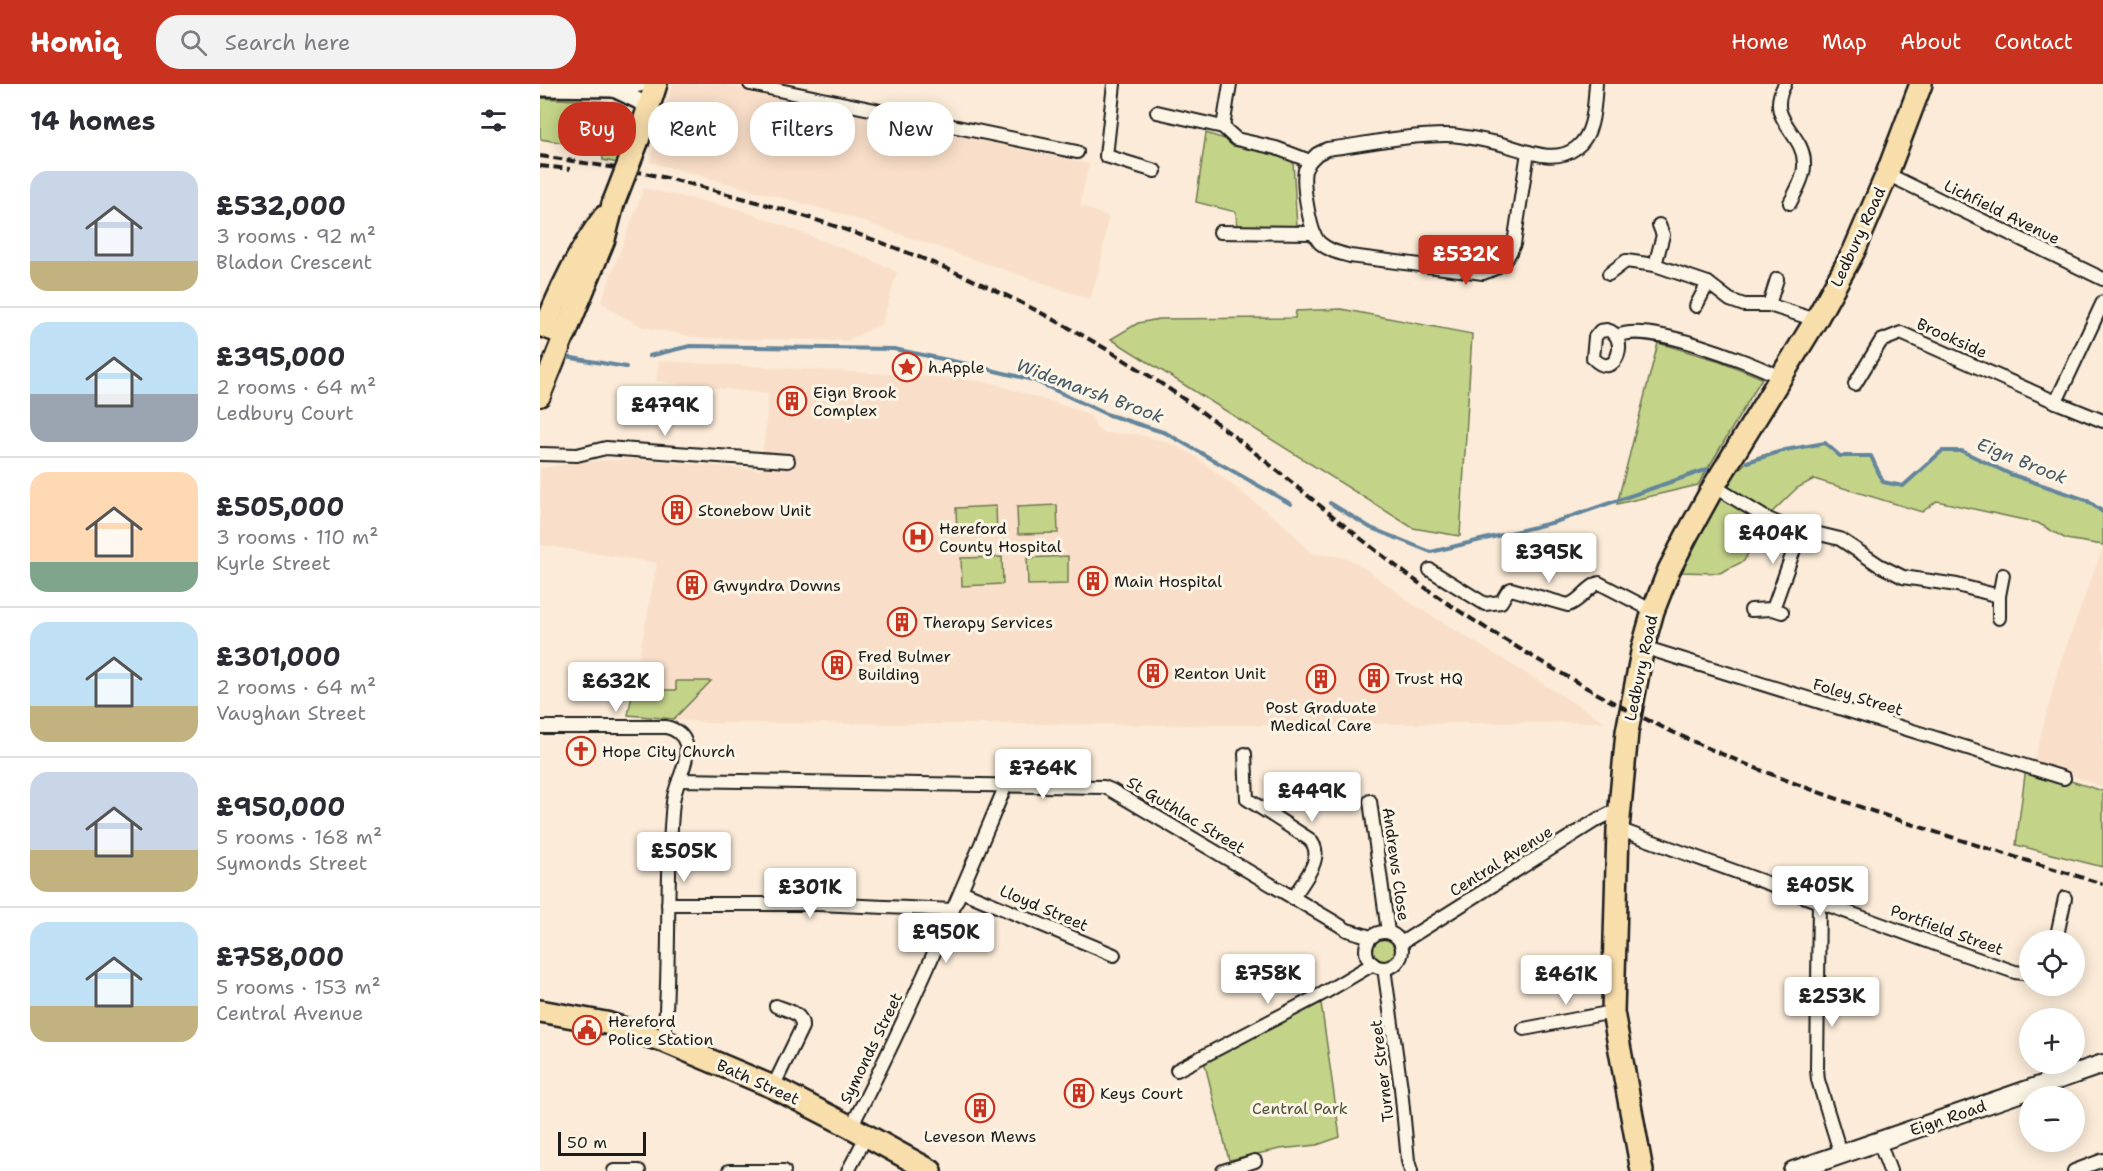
<!DOCTYPE html>
<meta charset="utf-8">
<style>
body{margin:0;font-family:"Shantell Sans",sans-serif;background:#f2f2f3;color:#2b2b33;height:100vh;display:flex;flex-direction:column;font-size:22px;white-space:nowrap}
*{box-sizing:border-box;margin:0}
p{font-size:20px;color:#7c7c81}
.icon{flex:none;width:33px;height:33px;fill:none;stroke:currentColor;stroke-width:2;stroke-linecap:round;stroke-linejoin:round}
.map{position:relative;flex:1;overflow:hidden}
.side{display:flex;flex-direction:column;background:#fff;width:540px}
.side>*{flex:none}
.banner{position:absolute;left:18px;top:18px;width:570px;height:54px;display:flex;gap:12px}
.fabs{position:absolute;left:1479px;top:846px;display:grid;gap:12px}
.fabs a{display:grid;place-items:center;width:66px;height:66px;border-radius:50%;background:#fff;box-shadow:0 3px 15px #0003;font-size:30px}
.scale{position:absolute;left:18px;bottom:15px;width:88px;box-sizing:border-box;padding-left:6px;border:3px solid #1c1c1c;border-top:0;font-size:16px;line-height:21px;white-space:nowrap;color:#1c1c1c;-webkit-text-stroke:4px #fcf5e5;paint-order:stroke}
.price{position:absolute;translate:-50% -51px;padding:0 14px;border-radius:6px;background:#fff;color:#222;font-size:20px;line-height:39px;filter:drop-shadow(0 2px 3px #0008)}
.price::after{content:'';position:absolute;left:50%;top:36px;width:18px;height:14px;margin-left:-9px;background:inherit;clip-path:polygon(0 0,100% 0,50% 100%)}
.price.active{background:#c8321e;color:#fff}
ul{padding:0;list-style:none}
li{display:flex;align-items:center;gap:18px;height:150px;padding:0 30px}
li+li{border-top:2px solid #e1e1e2}
li span{display:grid;place-items:center;flex:none;width:168px;height:120px;border-radius:18px;color:#555}
li>.icon{margin-inline-start:auto}
span .icon{width:72px;height:72px;fill:#fffc;stroke-width:1}
li b{font-size:26px}
h2{display:flex;justify-content:space-between;align-items:center;height:72px;padding:0 30px;font-size:26px}
.pill{padding:0 21px;border-radius:24px;background:#fff;box-shadow:0 3px 15px #0003;font-size:21px;line-height:54px}
.pill.active{background:#c8321e;color:#fff}
header{display:flex;align-items:center;gap:36px;box-sizing:border-box;height:84px;padding:0 30px;background:#c8321e;color:#fff}
header strong{font-size:28px}
nav{display:flex;gap:33px;margin-inline-start:auto;font-size:21px}
.search{width:420px;height:54px;background:#f2f2f3;display:flex;align-items:center;gap:15px;box-sizing:border-box;padding:0 21px;border-radius:24px;color:#7c7c81;font-size:22px}
main{display:flex;flex:1;min-height:0}
.map>svg:first-child{display:block}
</style>
<header>
<strong>Homiq</strong>
<div class="search"><svg class="icon" aria-label="search" viewBox="0 0 24 24"><circle cx="10" cy="10" r="6"/><path d="M15 15l6 6"/></svg>Search here</div>
<nav><a>Home</a><a>Map</a><a>About</a><a>Contact</a></nav>
</header>
<main>
<section class="side">
<h2>14 homes<svg class="icon" aria-label="filters" viewBox="0 0 24 24"><path d="M4 7h16M4 17h16"/><circle cx="9" cy="7" r="2"/><circle cx="15" cy="17" r="2"/></svg></h2>
<ul>
<li><span style="background:linear-gradient(#c9d6e8 75%,#c2b280 0)"><svg class="icon" aria-label="home" viewBox="0 0 24 24"><path d="M3 11l9-7 9 7M6 9v11h12V9"/></svg></span><div><b>£532,000</b><p>3 rooms · 92 m²</p><p>Bladon Crescent</p></div></li>
<li><span style="background:linear-gradient(#bfe0f5 60%,#9aa5b1 0)"><svg class="icon" aria-label="home" viewBox="0 0 24 24"><path d="M3 11l9-7 9 7M6 9v11h12V9"/></svg></span><div><b>£395,000</b><p>2 rooms · 64 m²</p><p>Ledbury Court</p></div></li>
<li><span style="background:linear-gradient(#ffd9b3 75%,#7fa58c 0)"><svg class="icon" aria-label="home" viewBox="0 0 24 24"><path d="M3 11l9-7 9 7M6 9v11h12V9"/></svg></span><div><b>£505,000</b><p>3 rooms · 110 m²</p><p>Kyrle Street</p></div></li>
<li><span style="background:linear-gradient(#bfe0f5 70%,#c2b280 0)"><svg class="icon" aria-label="home" viewBox="0 0 24 24"><path d="M3 11l9-7 9 7M6 9v11h12V9"/></svg></span><div><b>£301,000</b><p>2 rooms · 64 m²</p><p>Vaughan Street</p></div></li>
<li><span style="background:linear-gradient(#c9d6e8 65%,#c2b280 0)"><svg class="icon" aria-label="home" viewBox="0 0 24 24"><path d="M3 11l9-7 9 7M6 9v11h12V9"/></svg></span><div><b>£950,000</b><p>5 rooms · 168 m²</p><p>Symonds Street</p></div></li>
<li><span style="background:linear-gradient(#bfe0f5 70%,#c2b280 0)"><svg class="icon" aria-label="home" viewBox="0 0 24 24"><path d="M3 11l9-7 9 7M6 9v11h12V9"/></svg></span><div><b>£758,000</b><p>5 rooms · 153 m²</p><p>Central Avenue</p></div></li>
</ul>
</section>
<div class="map">
<svg width="1563" height="1087" viewBox="0 0 1563 1087">
<rect width="100%" height="100%" fill="#fbebd8"/>
<filter id="ink" filterUnits="userSpaceOnUse"><feTurbulence type="fractalNoise" baseFrequency=".0167" numOctaves="2"/><feDisplacementMap in="SourceGraphic" scale="12" xChannelSelector="R" yChannelSelector="G"/><feConvolveMatrix kernelMatrix="1 2 1 2 8 2 1 2 1" color-interpolation-filters="sRGB"/></filter>
<g filter="url(#ink)">
<g fill="#f9dfc9">
<polygon points="133,0 179,0 549,80 540,121 568,133 560,184 550,215 298,129 109,78"/>
<polygon points="104,104 201,126 318,170 357,188 342,240 306,257 162,254 103,243 73,227 61,218"/>
<polygon points="119,277 418,294 451,299 540,327 552,333 556,344 564,349 597,350 627,358 652,370 748,444 771,469 807,474 829,487 871,519 1065,638 710,641 169,639 88,631 117,479 0,461 0,384 50,377 97,375 221,386 229,310 116,297"/>
<polygon points="1563,463 1563,703 1494,677 1519,582"/>
</g>
<g fill="#c3d388" stroke="#707852" stroke-width="1.5">
<polygon points="0,14 74,18 87,26 91,39 78,79 63,76 62,65 0,55"/>
<polygon points="666,49 753,77 757,143 697,145 696,128 656,118"/>
<polygon points="801,225 932,250 920,452 873,444 571,255 598,239 619,235 755,234 756,227"/>
<polygon points="1118,259 1180,277 1222,294 1158,401 1077,420"/>
<path d="M1285,359L1300,372H1331L1343,398L1363,402L1402,367H1422L1470,390L1546,416L1563,428V461L1526,455L1498,439L1397,417L1382,428L1274,395L1257,404L1226,434L1204,477L1180,489L1140,488C1149,467 1191,387 1208,377C1226,367 1265,363 1285,359Z"/>
<polygon points="517,421 518,449 478,450 477,423"/>
<polygon points="456,422 457,450 417,451 416,424"/>
<polygon points="528,472 528,500 488,501 487,474"/>
<polygon points="462,473 463,500 422,502 421,474"/>
<polygon points="97,586 107,586 106,596 115,597 115,606 136,606 136,597 171,597 134,635 88,631"/>
<polygon points="1486,683 1563,707 1563,783 1476,761"/>
<circle cx="844" cy="866" r="18"/>
<polygon points="781,919 800,1053 777,1061 740,1065 689,1076 664,977"/>
</g>
<g fill="none" stroke-linecap="round" stroke-linejoin="round">
<g stroke="#63859c" stroke-width="4">
<polyline points="109,272 150,262 354,265 422,279 493,296 566,330 626,349 751,420"/>
<polyline points="26,273 86,283"/>
<polyline points="1207,378 1245,366 1285,359 1300,372 1331,372 1343,398 1363,402 1402,367 1422,367 1470,390 1546,416 1563,428"/>
<polyline points="790,419 831,444 891,468 1015,438 1168,385"/>
</g>
<g stroke="#1c1c1c" stroke-width="16">
<g id="minor">
<polyline points="210,0 537,68"/>
<polyline points="574,0 566,72 615,87"/>
<path d="M1245,0C1224,36 1264,48 1264,79C1265,92 1256,107 1250,119"/>
<path d="M617,28L683,43L696,55L736,64L770,77L777,70L787,65C826,60 866,51 906,51C921,51 937,55 952,58C978,62 1011,83 1036,64C1055,50 1054,21 1056,0"/>
<polyline points="683,43 690,0"/>
<path d="M770,77C769,78 766,85 765,86C762,100 770,150 780,159C789,167 799,169 810,172L943,189C960,184 967,177 974,160L988,68"/>
<polyline points="1347,90 1563,195"/>
<polyline points="680,148 773,149"/>
<polyline points="1115,181 1123,151 1119,141"/>
<polyline points="1069,190 1086,177 1115,181 1168,199 1190,216 1204,221 1229,221 1276,236"/>
<polyline points="1563,218 1516,318 1563,337"/>
<polyline points="1229,221 1237,195"/>
<polyline points="1156,222 1168,199"/>
<path d="M1067,246C1090,251 1077,299 1053,274L1055,253L1060,247Z"/>
<path d="M1078,252C1107,237 1210,278 1240,293"/>
<polyline points="1315,300 1341,257 1361,249 1516,318"/>
<polyline points="0,370 37,371 66,364 248,377"/>
<polyline points="1174,402 1226,434 1242,441 1300,455 1339,481 1363,493 1417,501 1459,512 1459,534"/>
<path d="M890,486L945,520L961,518L967,508L971,505L1028,521C1041,517 1046,504 1059,499L1113,527"/>
<polyline points="1459,512 1463,491"/>
<polyline points="1233,525 1261,446"/>
<polyline points="1211,526 1233,525 1242,528"/>
<polyline points="1103,563 1524,694"/>
<path d="M0,643H126C135,645 143,650 146,660C150,678 135,699 133,718C125,797 131,878 124,957"/>
<path d="M705,670L707,715L769,755C787,772 763,797 753,814"/>
<polyline points="139,696 564,703 571,706 796,839 807,846 831,853"/>
<polyline points="830,717 848,848"/>
<polyline points="1078,745 1423,870 1475,888 1490,890"/>
<polyline points="421,807 574,871"/>
<polyline points="1279,817 1277,985 1278,996 1301,1071"/>
<polyline points="128,820 278,820 413,826"/>
<circle cx="844" cy="866" r="18"/>
<polyline points="1516,856 1525,814"/>
<polyline points="861,859 1055,737 1079,725"/>
<polyline points="844,884 861,1004 868,1077 871,1087"/>
<polyline points="984,945 1073,928"/>
<polyline points="637,986 784,909 833,880"/>
<path d="M233,1003L262,943C263,929 247,926 236,922"/>
<path d="M311,1043C369,932 417,816 466,701"/>
<polyline points="1339,1058 1350,1087"/>
<polyline points="74,1087 99,1087"/>
<polyline points="189,1087 244,1087"/>
<polyline points="308,1087 327,1051"/>
<polyline points="683,1087 715,1077"/>
<polyline points="1534,1087 1563,1076"/>
</g>
</g>
<g stroke="#1c1c1c" stroke-width="20">
<g id="tertiary">
<polyline points="0,4 74,5 100,0"/>
<polyline points="74,5 109,22"/>
</g>
</g>
<g stroke="#1c1c1c" stroke-width="22">
<polyline id="secondary" points="1253,1087 1563,980"/>
</g>
<g stroke="#1c1c1c" stroke-width="24">
<polyline id="primary" points="0,312 25,250"/>
</g>
<g stroke="#1c1c1c" stroke-width="26">
<g id="trunk">
<polyline points="98,56 116,0"/>
<polyline points="0,241 25,250 64,155 73,120"/>
<path d="M6,242C21,204 39,166 64,133"/>
<polyline points="0,927 66,939 124,957 233,1003 311,1043 391,1087"/>
<polyline points="1102,1087 1073,928 1078,745 1087,648 1103,563 1113,527 1129,486 1147,451 1174,402 1276,236 1314,167 1347,90 1381,0"/>
</g>
</g>
<use href="#minor" stroke="#fcf5e5" stroke-width="12"/>
<use href="#tertiary" stroke="#fcf5e5" stroke-width="15"/>
<use href="#secondary" stroke="#fcf5e5" stroke-width="18"/>
<use href="#primary" stroke="#f8deab" stroke-width="20"/>
<use href="#trunk" stroke="#f8deab" stroke-width="21"/>
<g stroke="#1c1c1c" stroke-width="4" stroke-dasharray="9 4.5" stroke-linecap="butt">
<path d="M0,72C35,77 69,83 104,89C138,96 172,106 206,115C358,157 504,219 635,309C712,362 781,425 856,482C913,526 977,564 1040,600C1202,693 1385,745 1563,800"/>
<polyline points="0,82 30,85"/>
</g>
<g stroke="#1c1c1c" stroke-width="26" stroke-linecap="butt">
<polyline id="trunk-bridge" points="73,120 98,56"/>
</g>
<use href="#trunk-bridge" stroke="#f8deab" stroke-width="21"/>
</g>
</g>
<defs>
<g id="sight-ring" transform="scale(1.5)"><circle r="9.5" fill="#fcf5e5" stroke="#c8321e" stroke-width="1.5"/><path d="M0-6L1.8-2.2L6-1.7L2.9 1.2L3.7 5.4L0 3.3L-3.7 5.4L-2.9 1.2L-6-1.7L-1.8-2.2Z" fill="#c8321e"/></g>
<g id="building-ring" transform="scale(1.5)"><circle r="9.5" fill="#fcf5e5" stroke="#c8321e" stroke-width="1.5"/><path d="M-4-6H4V6H1V3H-1V6H-4ZM-2.5-4.3h1.7v1.8h-1.7ZM.8-4.3h1.7v1.8H.8ZM-2.5-1h1.7V.8h-1.7ZM.8-1h1.7V.8H.8Z" fill="#c8321e"/></g>
<g id="hospital-ring" transform="scale(1.5)"><circle r="9.5" fill="#fcf5e5" stroke="#c8321e" stroke-width="1.5"/><path d="M-5-5h3v3.5h4V-5h3V5h-3V1.5h-4V5h-3Z" fill="#c8321e"/></g>
<g id="church-ring" transform="scale(1.5)"><circle r="9.5" fill="#fcf5e5" stroke="#c8321e" stroke-width="1.5"/><path d="M-1.2-6h2.4v3.5h3.3v2.4h-3.3V6h-2.4V-.1h-3.3v-2.4h3.3Z" fill="#c8321e"/></g>
<g id="civic-ring" transform="scale(1.5)"><circle r="9.5" fill="#fcf5e5" stroke="#c8321e" stroke-width="1.5"/><path d="M-.6-6.5H3V-4.5H.6V-3L4-1V1h2V6H-6V1h2V-1L-.6-3ZM-1.2 2.5V6h2.4V2.5Z" fill="#c8321e"/></g>
</defs>
<g fill-rule="evenodd">
<use href="#sight-ring" x="367" y="283"/>
<use href="#building-ring" x="252" y="317"/>
<use href="#building-ring" x="137" y="426"/>
<use href="#hospital-ring" x="378" y="453"/>
<use href="#building-ring" x="553" y="497"/>
<use href="#building-ring" x="152" y="501"/>
<use href="#building-ring" x="362" y="538"/>
<use href="#building-ring" x="297" y="581"/>
<use href="#building-ring" x="613" y="589"/>
<use href="#building-ring" x="834" y="594"/>
<use href="#building-ring" x="781" y="595"/>
<use href="#church-ring" x="41" y="667"/>
<use href="#civic-ring" x="47" y="946"/>
<use href="#building-ring" x="539" y="1009"/>
<use href="#building-ring" x="440" y="1024"/>
</g>
<g text-anchor="middle" dominant-baseline="central" stroke-width="6" stroke-linejoin="round" paint-order="stroke">
<g font-size="16" fill="#1c1c1c" stroke="#fcf5e5">
<text transform="translate(1462 128) rotate(26)">Lichfield Avenue</text>
<text transform="translate(1318 153) rotate(-65)">Ledbury Road</text>
<text transform="translate(1412 254) rotate(24)">Brookside</text>
<text transform="translate(1101 584) rotate(-78)">Ledbury Road</text>
<text transform="translate(1318 613) rotate(17)">Foley Street</text>
<text transform="translate(646 731) rotate(31)">St Guthlac Street</text>
<text transform="translate(961 777) rotate(-32)">Central Avenue</text>
<text transform="translate(856 780) rotate(82)">Andrews Close</text>
<text transform="translate(504 824) rotate(23)">Lloyd Street</text>
<text transform="translate(1407 846) rotate(20)">Portfield Street</text>
<text transform="translate(331 964) rotate(-64)">Symonds Street</text>
<text transform="translate(842 987) rotate(-97)">Turner Street</text>
<text transform="translate(218 998) rotate(24)">Bath Street</text>
<text transform="translate(1408 1034) rotate(-19)">Eign Road</text>
</g>
<g font-size="16" fill="#1c1c1c" stroke="#fcf5e5" text-anchor="start">
<text x="388" y="283">h.Apple</text>
<text x="273" y="308">Eign Brook<tspan x="273" dy="18">Complex</tspan></text>
<text x="158" y="426">Stonebow Unit</text>
<text x="399" y="444">Hereford<tspan x="399" dy="18">County Hospital</tspan></text>
<text x="574" y="497">Main Hospital</text>
<text x="173" y="501">Gwyndra Downs</text>
<text x="383" y="538">Therapy Services</text>
<text x="318" y="572">Fred Bulmer<tspan x="318" dy="18">Building</tspan></text>
<text x="634" y="589">Renton Unit</text>
<text x="855" y="594">Trust HQ</text>
<text x="781" y="623" text-anchor="middle">Post Graduate<tspan x="781" dy="18">Medical Care</tspan></text>
<text x="62" y="667">Hope City Church</text>
<text x="68" y="937">Hereford<tspan x="68" dy="18">Police Station</tspan></text>
<text x="560" y="1009">Keys Court</text>
<text x="440" y="1052" text-anchor="middle">Leveson Mews</text>
</g>
<g font-size="16" fill="#4e533c" stroke="#fcf5e5">
<text x="760" y="1024">Central Park</text>
</g>
<g font-size="18" font-style="italic" fill="#465967" stroke="#fcf5e5">
<text transform="translate(550 307) rotate(20)">Widemarsh Brook</text>
<text transform="translate(1482 377) rotate(22)">Eign Brook</text>
</g>
</g>
</svg>
<div class="fabs">
<a><svg class="icon" aria-label="locate" viewBox="0 0 24 24"><circle cx="12" cy="12" r="6"/><path d="M12 2v4M12 18v4M2 12h4M18 12h4"/></svg></a>
<a>+</a>
<a>−</a>
</div>
<div class="scale">50 m</div>
<b class="price active" style="left:926px;top:202px">£532K</b>
<b class="price" style="left:125px;top:353px">£479K</b>
<b class="price" style="left:1233px;top:481px">£404K</b>
<b class="price" style="left:1009px;top:500px">£395K</b>
<b class="price" style="left:76px;top:629px">£632K</b>
<b class="price" style="left:503px;top:716px">£764K</b>
<b class="price" style="left:772px;top:739px">£449K</b>
<b class="price" style="left:144px;top:799px">£505K</b>
<b class="price" style="left:1280px;top:833px">£405K</b>
<b class="price" style="left:270px;top:835px">£301K</b>
<b class="price" style="left:406px;top:880px">£950K</b>
<b class="price" style="left:728px;top:921px">£758K</b>
<b class="price" style="left:1026px;top:922px">£461K</b>
<b class="price" style="left:1292px;top:944px">£253K</b>
<div class="banner">
<a class="pill active">Buy</a>
<a class="pill">Rent</a>
<a class="pill">Filters</a>
<a class="pill">New</a>
</div>
</div>
</main>
